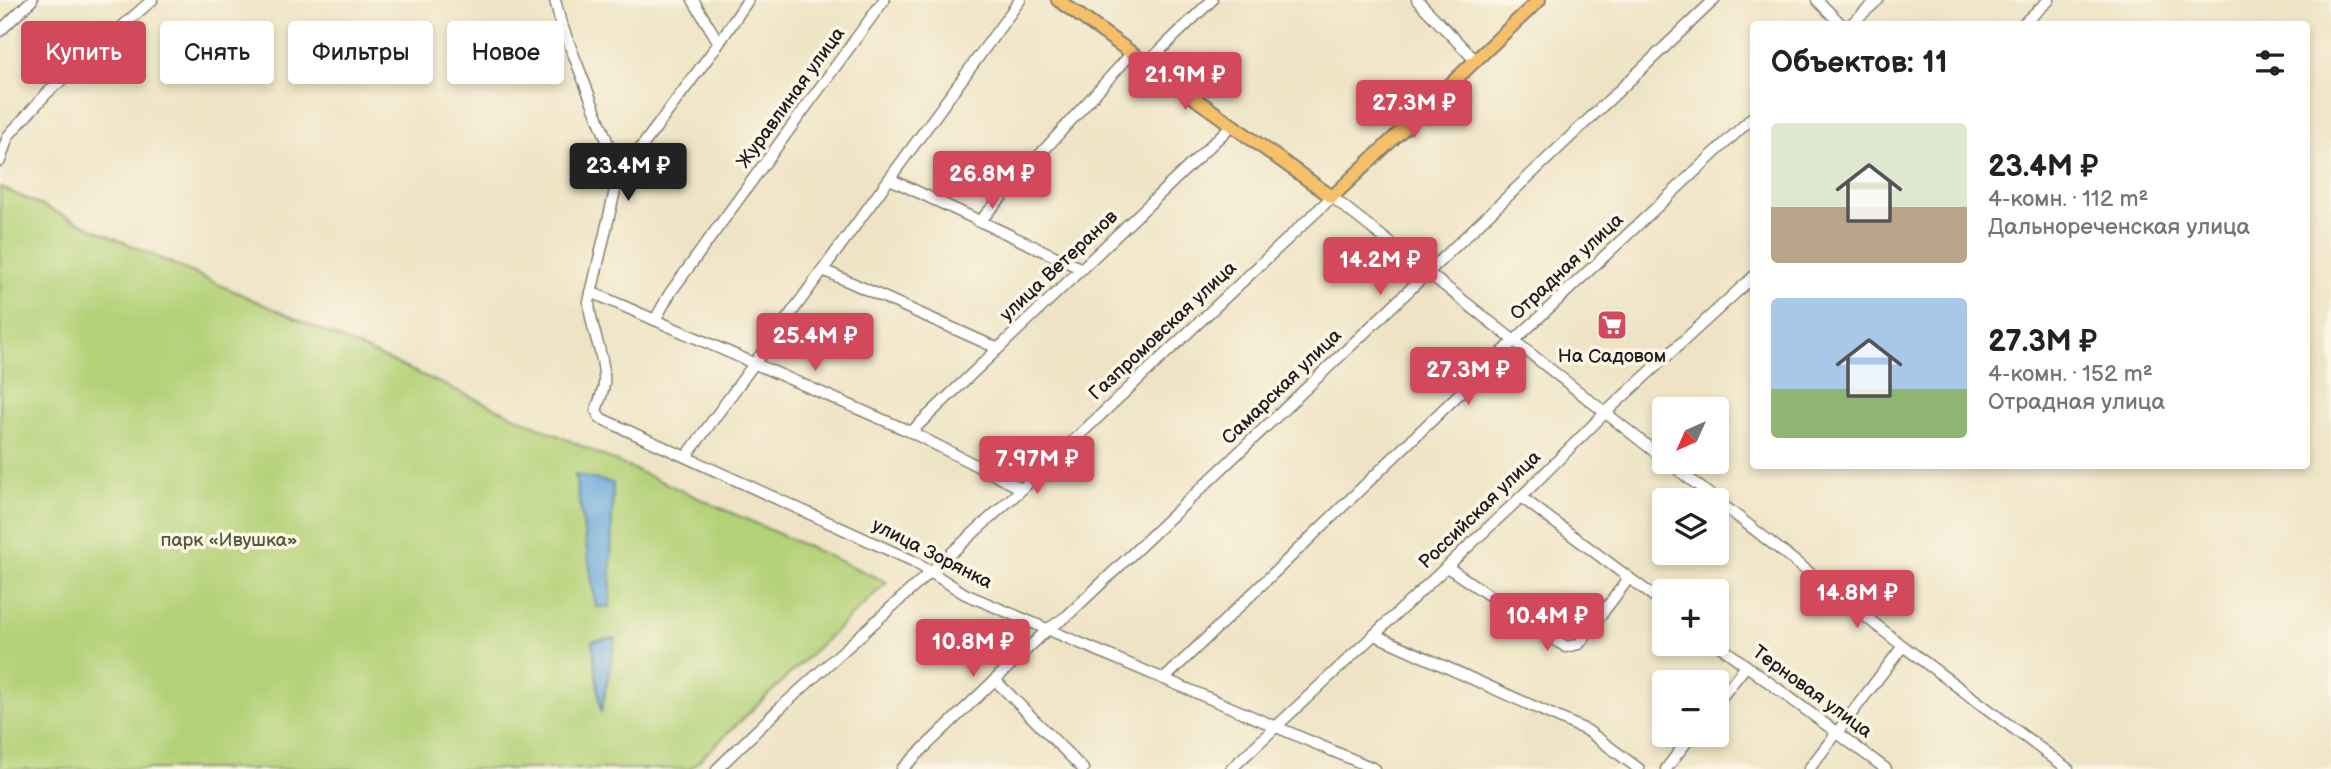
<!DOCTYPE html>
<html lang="ru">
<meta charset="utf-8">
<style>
body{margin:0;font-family:"Balsamiq Sans",sans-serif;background:#f6f6f6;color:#222;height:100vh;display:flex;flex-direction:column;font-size:26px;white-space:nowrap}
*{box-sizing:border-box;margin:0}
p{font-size:23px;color:#767676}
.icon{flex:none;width:38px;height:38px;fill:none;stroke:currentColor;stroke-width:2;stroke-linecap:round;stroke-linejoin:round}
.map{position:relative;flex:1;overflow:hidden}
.details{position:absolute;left:1750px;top:21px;width:560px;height:448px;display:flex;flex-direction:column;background:#fff;border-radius:7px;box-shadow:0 4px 10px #0003}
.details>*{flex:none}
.top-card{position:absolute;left:21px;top:21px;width:665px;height:63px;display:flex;gap:14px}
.needle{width:46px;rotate:225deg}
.buttons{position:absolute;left:1652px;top:397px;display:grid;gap:14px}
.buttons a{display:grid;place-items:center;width:77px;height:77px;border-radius:7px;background:#fff;box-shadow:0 4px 10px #0003;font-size:35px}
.price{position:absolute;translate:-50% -60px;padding:0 16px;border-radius:7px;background:#d1495b;color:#fff;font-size:23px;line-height:46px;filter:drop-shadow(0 2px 4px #0008)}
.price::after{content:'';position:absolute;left:50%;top:42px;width:21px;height:16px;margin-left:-10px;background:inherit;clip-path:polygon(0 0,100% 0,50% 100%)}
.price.active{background:#222;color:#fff}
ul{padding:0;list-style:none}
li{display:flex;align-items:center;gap:21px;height:175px;padding:0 21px}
li span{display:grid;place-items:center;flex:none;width:196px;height:140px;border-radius:7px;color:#555}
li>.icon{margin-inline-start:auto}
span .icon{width:84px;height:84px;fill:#fffc;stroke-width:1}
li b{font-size:30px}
h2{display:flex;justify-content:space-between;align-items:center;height:84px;padding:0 21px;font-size:30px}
.pill{padding:0 24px;border-radius:7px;background:#fff;box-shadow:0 4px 10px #0003;font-size:24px;line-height:63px}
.pill.active{background:#d1495b;color:#fff}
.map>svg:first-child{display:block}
</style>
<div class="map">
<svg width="2331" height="769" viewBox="0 0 2331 769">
<rect width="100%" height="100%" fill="#fcf5e5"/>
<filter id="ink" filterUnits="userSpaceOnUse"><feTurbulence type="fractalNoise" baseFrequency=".0143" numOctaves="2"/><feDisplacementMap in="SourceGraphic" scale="14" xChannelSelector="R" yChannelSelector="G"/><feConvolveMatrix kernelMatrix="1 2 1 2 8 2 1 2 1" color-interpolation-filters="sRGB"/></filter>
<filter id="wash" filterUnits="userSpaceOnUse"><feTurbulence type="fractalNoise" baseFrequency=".00686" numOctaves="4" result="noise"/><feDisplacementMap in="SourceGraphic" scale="28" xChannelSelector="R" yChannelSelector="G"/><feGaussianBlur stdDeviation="1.57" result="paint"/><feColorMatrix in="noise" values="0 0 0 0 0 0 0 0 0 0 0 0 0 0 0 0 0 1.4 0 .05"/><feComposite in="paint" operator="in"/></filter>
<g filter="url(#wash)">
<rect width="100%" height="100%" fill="#eee4c5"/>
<polygon fill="#b3d177" stroke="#68764a" stroke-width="2" points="0,187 887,582 690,769 0,769"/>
<g fill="#66a8da" stroke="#41627b" stroke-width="2">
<polygon points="575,475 613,483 610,607 596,607"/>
<polygon points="616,638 601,713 592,641"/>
</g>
</g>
<g filter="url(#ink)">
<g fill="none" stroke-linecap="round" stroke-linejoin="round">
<g stroke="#858070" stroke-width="13">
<g id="minor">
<path d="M555,0L560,20L611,151L616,170V186L589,302C590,330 606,356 604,384C603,393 599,402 596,410L600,418L913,561L965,594L1375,769"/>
<polyline points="693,0 719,43"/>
<polyline points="1417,0 1475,60"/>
<polyline points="1817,0 1841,24"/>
<polyline points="1851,24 1878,0"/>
<polyline points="2023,24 2049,0"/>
<polyline points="0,31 32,0"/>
<polyline points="1146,64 1212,0"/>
<polyline points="0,161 8,136 47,93 152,0"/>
<polyline points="616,170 634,157 719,43 748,0"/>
<polyline points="890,179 1082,269"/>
<polyline points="979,222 1131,54"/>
<polyline points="823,270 997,348"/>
<polyline points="591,292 911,432 1022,489"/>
<polyline points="655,320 670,293 884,0"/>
<polyline points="911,432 1232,125"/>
<polyline points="686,457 1020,0"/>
<polyline points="1668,462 1903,646 2068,769"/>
<polyline points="1521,497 1664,604"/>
<polyline points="1447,567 1566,647 1579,644 1629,578"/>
<polyline points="1375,635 1588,731 1639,769"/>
<polyline points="1717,644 1886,769"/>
<polyline points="1164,679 1515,340 1754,116"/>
<polyline points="995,680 1083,769"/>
<polyline points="1717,703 1746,666"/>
<polyline points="717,769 779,709 1022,489 1332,197 1664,459"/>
<polyline points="902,769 1048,629 1067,616 1714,0"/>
<polyline points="1231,769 1521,497 1605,413 1754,276"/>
<polyline points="1666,769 1692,735"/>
<polyline points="1809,769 1903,646"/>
</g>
</g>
<g stroke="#858070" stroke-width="16">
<polyline id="major" points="1058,0 1332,197 1539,0"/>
</g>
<use href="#minor" stroke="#fff" stroke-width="10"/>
<use href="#major" stroke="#f6c06b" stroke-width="12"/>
</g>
</g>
<defs>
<g id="supermarket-square" transform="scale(1.575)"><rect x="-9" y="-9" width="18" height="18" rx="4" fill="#d1495b" stroke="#fcf5e5"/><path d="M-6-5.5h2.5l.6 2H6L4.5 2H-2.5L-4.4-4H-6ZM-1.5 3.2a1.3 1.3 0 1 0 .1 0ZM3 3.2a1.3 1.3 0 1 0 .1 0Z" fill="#fff"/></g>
</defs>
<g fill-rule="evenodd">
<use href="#supermarket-square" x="1612" y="325"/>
</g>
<g text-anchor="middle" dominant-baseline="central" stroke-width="7" stroke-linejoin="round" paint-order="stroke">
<g font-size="19" fill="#1c1c1c" stroke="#fcf5e5">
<text transform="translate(791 98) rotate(-54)">Журавлиная улица</text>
<text transform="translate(1059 266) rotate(-43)">улица Ветеранов</text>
<text transform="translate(1567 267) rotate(-43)">Отрадная улица</text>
<text transform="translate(1163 331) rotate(-43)">Газпромовская улица</text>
<text transform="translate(1282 387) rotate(-44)">Самарская улица</text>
<text transform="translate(1480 510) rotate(-44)">Российская улица</text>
<text transform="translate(932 554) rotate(27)">улица Зорянка</text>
<text transform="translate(1812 692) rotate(36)">Терновая улица</text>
</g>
<g font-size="19" fill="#1c1c1c" stroke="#fcf5e5">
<text x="1612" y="356">На Садовом</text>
</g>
<g font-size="19" fill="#515b3c" stroke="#fcf5e5">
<text x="229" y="540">парк «Ивушка»</text>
</g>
</g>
</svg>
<div class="buttons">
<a><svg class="needle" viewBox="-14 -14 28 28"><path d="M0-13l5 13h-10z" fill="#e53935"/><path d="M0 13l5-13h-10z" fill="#767676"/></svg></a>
<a><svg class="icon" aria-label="layers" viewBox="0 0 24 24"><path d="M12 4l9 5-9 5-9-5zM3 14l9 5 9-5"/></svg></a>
<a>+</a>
<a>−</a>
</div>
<b class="price" style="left:1185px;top:112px">21.9M ₽</b>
<b class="price" style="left:1414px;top:140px">27.3M ₽</b>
<b class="price active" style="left:628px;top:203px">23.4M ₽</b>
<b class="price" style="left:992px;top:211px">26.8M ₽</b>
<b class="price" style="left:1380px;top:297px">14.2M ₽</b>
<b class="price" style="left:815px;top:373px">25.4M ₽</b>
<b class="price" style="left:1468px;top:407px">27.3M ₽</b>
<b class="price" style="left:1037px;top:496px">7.97M ₽</b>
<b class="price" style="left:1857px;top:630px">14.8M ₽</b>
<b class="price" style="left:1547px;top:653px">10.4M ₽</b>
<b class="price" style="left:973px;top:679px">10.8M ₽</b>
<div class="top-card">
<a class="pill active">Купить</a>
<a class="pill">Снять</a>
<a class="pill">Фильтры</a>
<a class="pill">Новое</a>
</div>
<section class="details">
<h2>Объектов: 11<svg class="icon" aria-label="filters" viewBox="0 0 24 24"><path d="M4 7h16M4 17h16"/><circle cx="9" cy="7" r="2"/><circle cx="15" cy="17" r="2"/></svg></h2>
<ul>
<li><span style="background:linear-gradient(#dfe7d0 60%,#b9a48a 0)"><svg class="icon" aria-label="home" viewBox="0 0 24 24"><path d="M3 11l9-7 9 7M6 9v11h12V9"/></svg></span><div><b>23.4M ₽</b><p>4-комн. · 112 m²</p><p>Дальнореченская улица</p></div></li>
<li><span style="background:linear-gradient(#a9c7e8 65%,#8fb573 0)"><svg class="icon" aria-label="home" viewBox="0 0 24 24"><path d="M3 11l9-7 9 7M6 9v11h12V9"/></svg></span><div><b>27.3M ₽</b><p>4-комн. · 152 m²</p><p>Отрадная улица</p></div></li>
</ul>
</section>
</div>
